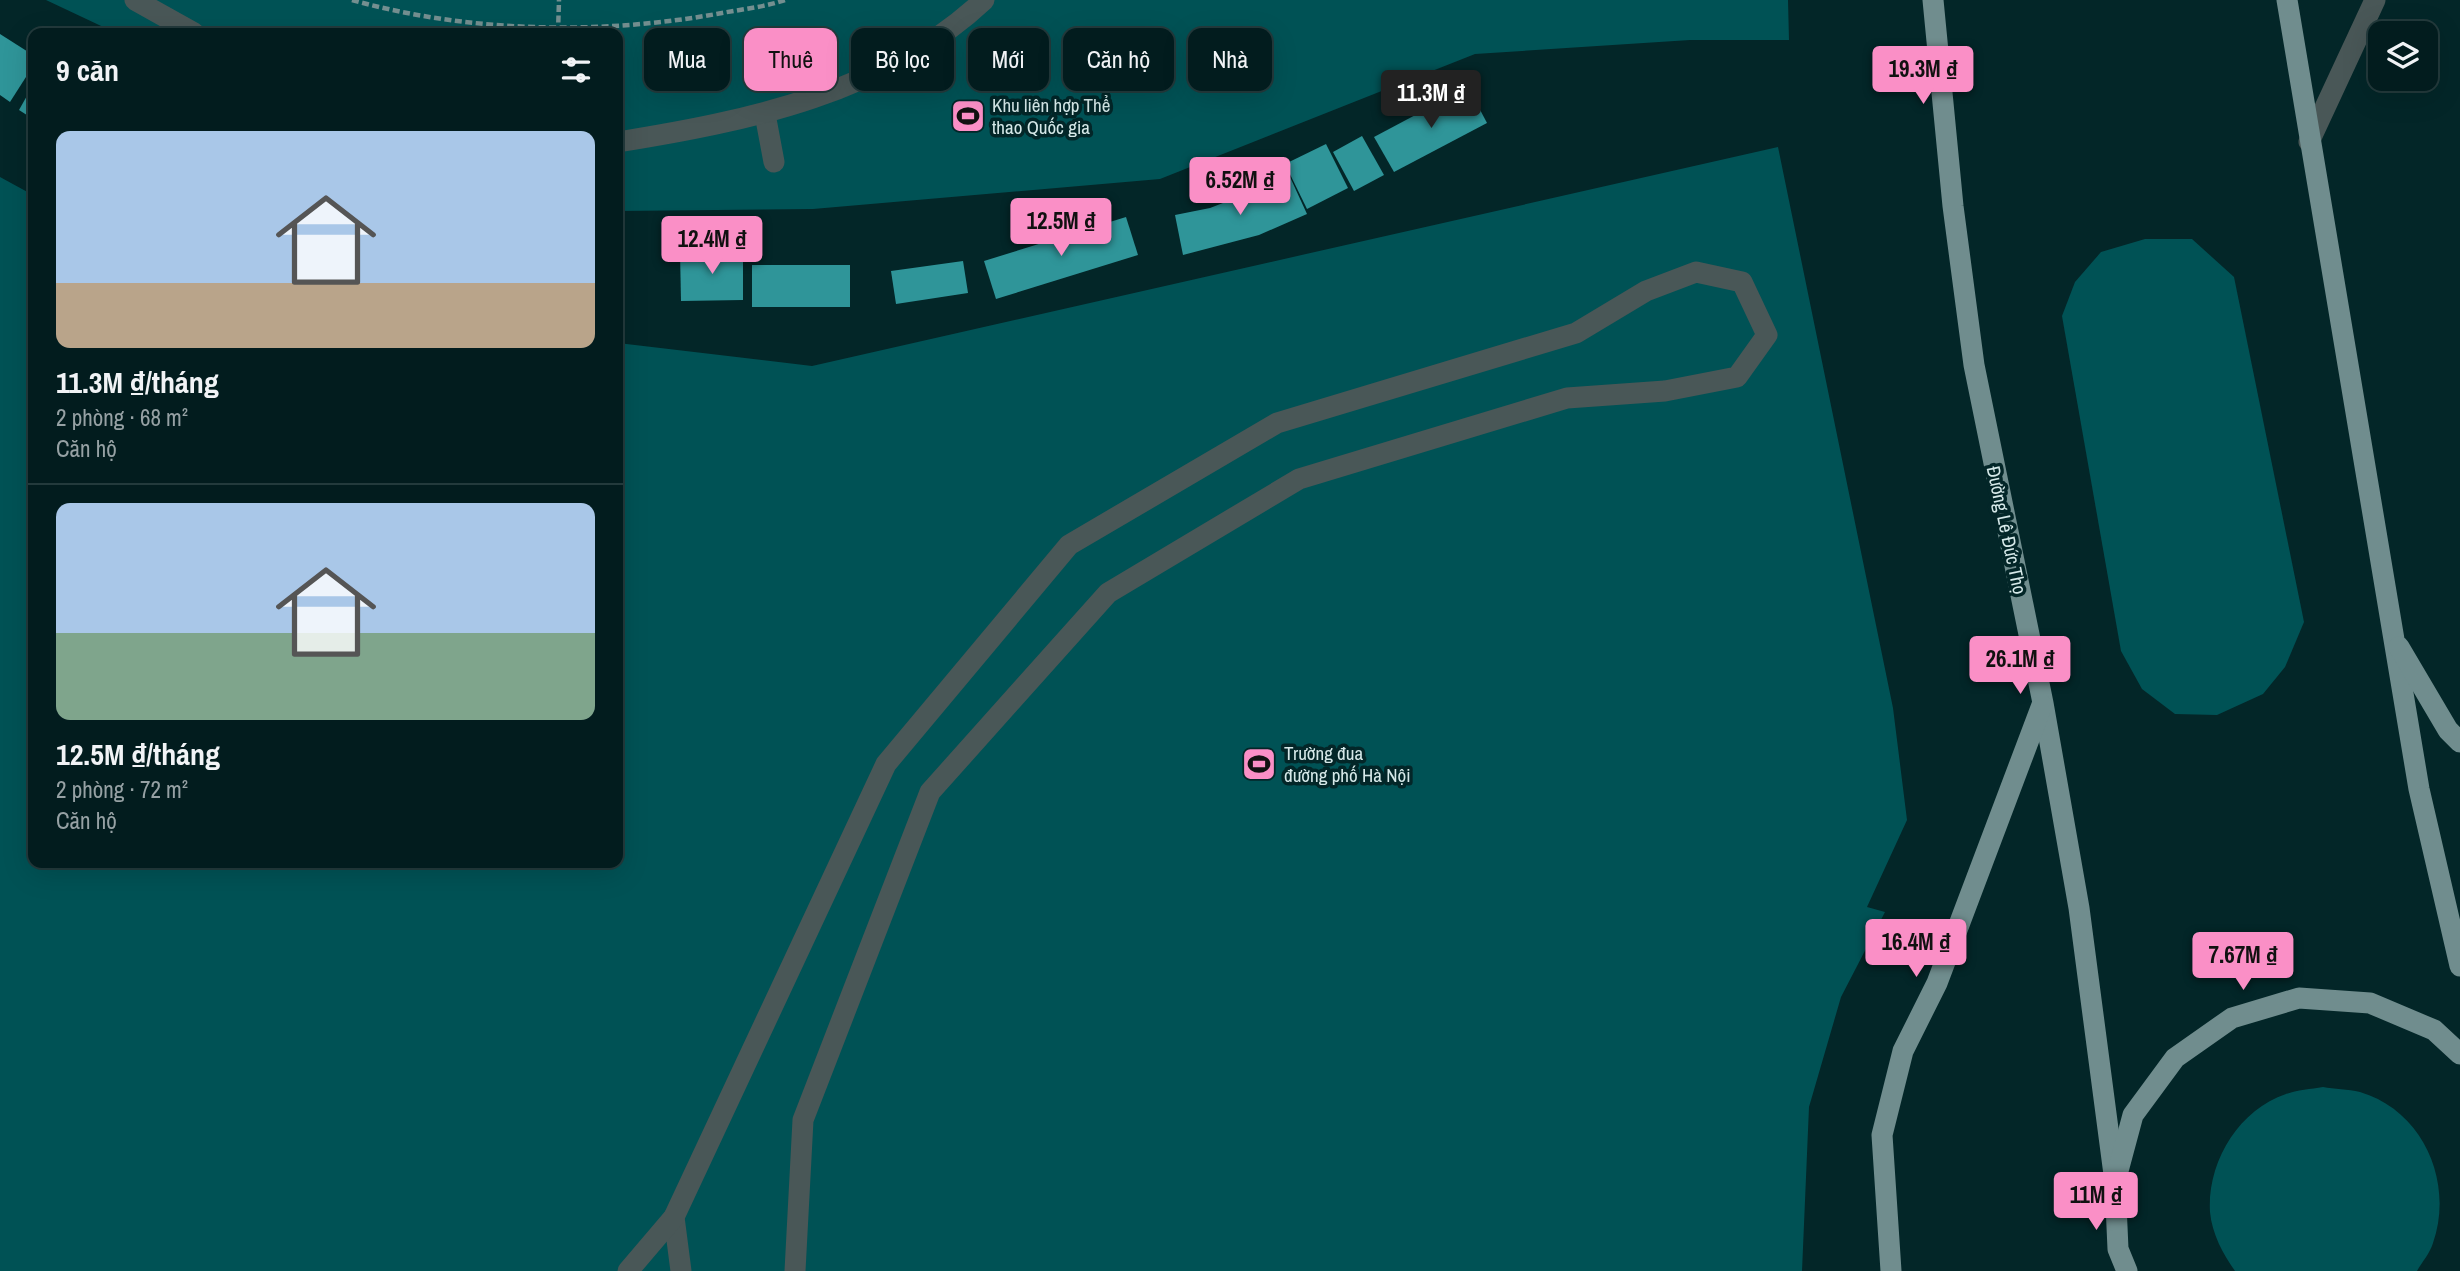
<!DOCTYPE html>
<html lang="vi">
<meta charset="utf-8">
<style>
body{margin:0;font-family:"Archivo Narrow",sans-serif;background:#0c2527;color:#f1f3f6;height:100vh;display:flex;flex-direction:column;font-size:26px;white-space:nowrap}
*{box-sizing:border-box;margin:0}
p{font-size:23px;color:#96a1a4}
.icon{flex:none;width:38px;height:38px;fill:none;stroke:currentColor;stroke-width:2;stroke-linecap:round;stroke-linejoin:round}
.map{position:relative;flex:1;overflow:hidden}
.panel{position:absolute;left:28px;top:28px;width:595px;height:840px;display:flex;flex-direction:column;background:#021c1e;border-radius:14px;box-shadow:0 7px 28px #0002,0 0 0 2px #233a3c}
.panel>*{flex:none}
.top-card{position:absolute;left:644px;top:28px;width:665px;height:63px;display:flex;gap:14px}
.tools{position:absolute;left:2368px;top:21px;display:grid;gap:14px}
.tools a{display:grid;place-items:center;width:70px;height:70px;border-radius:14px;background:#021c1e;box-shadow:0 7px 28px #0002,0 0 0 2px #233a3c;font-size:35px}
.price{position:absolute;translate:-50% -60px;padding:0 16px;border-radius:7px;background:#fa8fc6;color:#111;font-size:23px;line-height:46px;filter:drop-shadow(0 2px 4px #0008)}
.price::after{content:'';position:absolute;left:50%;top:42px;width:21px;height:16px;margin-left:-10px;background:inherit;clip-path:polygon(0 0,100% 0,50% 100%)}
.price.current{background:#222;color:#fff}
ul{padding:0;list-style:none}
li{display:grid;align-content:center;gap:14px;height:371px;padding:0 28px}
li+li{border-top:2px solid #233a3c}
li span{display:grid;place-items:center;height:217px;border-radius:14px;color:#555}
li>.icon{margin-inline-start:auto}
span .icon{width:126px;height:126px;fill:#fffc;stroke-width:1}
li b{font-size:30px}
h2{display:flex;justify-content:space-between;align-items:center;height:84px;padding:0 28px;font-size:30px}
.chip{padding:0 24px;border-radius:14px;background:#021c1e;box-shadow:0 7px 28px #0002,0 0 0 2px #233a3c;font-size:24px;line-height:63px}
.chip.current{background:#fa8fc6;color:#111}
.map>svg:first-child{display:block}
</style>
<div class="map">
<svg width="2460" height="1271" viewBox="0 0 2460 1271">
<rect width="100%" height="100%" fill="#032628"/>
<g fill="#005255">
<polygon points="46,0 1788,0 1789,40 1690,40 1475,54 1160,179 813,209 618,211 618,33 116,33"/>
<polygon points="1778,147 1893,708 1907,820 1867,907 1885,912 1841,997 1809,1107 1802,1271 0,1271 0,177 33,195 33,863 618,863 618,343 812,366"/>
<polygon points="2145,239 2192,239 2234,277 2304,622 2285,667 2263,694 2217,715 2175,714 2142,689 2121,651 2062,316 2075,282 2101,252"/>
<path d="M2323,1087C2334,1089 2348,1089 2360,1092C2424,1111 2454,1183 2433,1243C2430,1253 2422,1262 2417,1271H2235C2223,1254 2212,1234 2210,1212C2207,1163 2238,1110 2286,1094C2297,1090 2311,1089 2323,1087Z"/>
</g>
<g fill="#2f9599">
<polygon points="0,34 33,55 33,66 10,102 0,95"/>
<polygon points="33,85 33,119 19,110"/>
<polygon points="1468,87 1487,123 1394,172 1374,137"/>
<polygon points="1362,136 1384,175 1354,191 1333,152"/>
<polygon points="1326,144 1348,188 1307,209 1285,164"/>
<polygon points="1290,177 1307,214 1259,235 1183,255 1175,215 1210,208"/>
<polygon points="1126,217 1138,255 996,299 984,261"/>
<polygon points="680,251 743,251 743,300 681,301"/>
<polygon points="963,261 968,293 896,304 891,271"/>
<rect x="752" y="265" width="98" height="42"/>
</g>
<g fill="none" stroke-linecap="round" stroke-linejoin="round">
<g stroke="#748f90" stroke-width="4.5" stroke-dasharray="7 3.5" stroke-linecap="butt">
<path d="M352,0C470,33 602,35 722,13C743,9 765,7 785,0"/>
<polyline points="558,33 559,0"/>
</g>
<g stroke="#495757" stroke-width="21">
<polyline points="135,0 194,33"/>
<polyline points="765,114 774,162"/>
<path d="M618,142C748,121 885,93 984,0"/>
<polyline points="2309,142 2375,0"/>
<polyline points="674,1217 681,1271"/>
<polyline points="628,1271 674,1217 886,764 1069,545 1277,423 1576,333 1646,291 1696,272 1742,282 1767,335 1737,377 1665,391 1567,398 1299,479 1108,593 930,792 803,1120 795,1271"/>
</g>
<g stroke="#708d8e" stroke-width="21">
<polyline points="1933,0 1953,206 1974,365 2043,703 2079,908 2115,1182"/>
<polyline points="2287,0 2419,789 2460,966"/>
<polyline points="2399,647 2448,730 2460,742"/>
<polyline points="1891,1271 1882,1135 1903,1051 1937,983 2042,705"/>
<polyline points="2127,1271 2118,1249 2115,1182 2133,1115 2175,1058 2232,1018 2299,998 2370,1003 2434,1030 2460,1054"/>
</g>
</g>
<defs>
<g id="stadium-square" transform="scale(1.75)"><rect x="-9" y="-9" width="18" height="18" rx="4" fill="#fa8fc6" stroke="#032628"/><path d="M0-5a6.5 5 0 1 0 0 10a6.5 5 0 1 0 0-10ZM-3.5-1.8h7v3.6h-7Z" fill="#111"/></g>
</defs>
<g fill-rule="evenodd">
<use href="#stadium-square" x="968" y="116"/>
<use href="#stadium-square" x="1259" y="764"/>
</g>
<g text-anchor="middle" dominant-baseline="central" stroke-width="7" stroke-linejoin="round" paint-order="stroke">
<g font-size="19" fill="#d6e9e9" stroke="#032628" text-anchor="start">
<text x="992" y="105">Khu liên hợp Thể<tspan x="992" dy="22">thao Quốc gia</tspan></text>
<text x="1284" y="753">Trường đua<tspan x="1284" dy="22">đường phố Hà Nội</tspan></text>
</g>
<g font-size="19" fill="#d6e9e9" stroke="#032628">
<text transform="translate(2007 530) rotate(78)">Đường Lê Đức Thọ</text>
</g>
</g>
</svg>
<div class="tools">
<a><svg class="icon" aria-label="layers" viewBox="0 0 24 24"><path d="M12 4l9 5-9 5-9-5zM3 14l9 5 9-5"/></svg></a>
</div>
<b class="price" style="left:1923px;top:106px">19.3M ₫</b>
<b class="price current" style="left:1431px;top:130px">11.3M ₫</b>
<b class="price" style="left:1240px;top:217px">6.52M ₫</b>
<b class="price" style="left:1061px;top:258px">12.5M ₫</b>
<b class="price" style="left:712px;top:276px">12.4M ₫</b>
<b class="price" style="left:2020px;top:696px">26.1M ₫</b>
<b class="price" style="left:1916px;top:979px">16.4M ₫</b>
<b class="price" style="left:2243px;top:992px">7.67M ₫</b>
<b class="price" style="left:2096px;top:1232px">11M ₫</b>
<div class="top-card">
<a class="chip">Mua</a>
<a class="chip current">Thuê</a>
<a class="chip">Bộ lọc</a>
<a class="chip">Mới</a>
<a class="chip">Căn hộ</a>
<a class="chip">Nhà</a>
</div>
<section class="panel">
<h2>9 căn<svg class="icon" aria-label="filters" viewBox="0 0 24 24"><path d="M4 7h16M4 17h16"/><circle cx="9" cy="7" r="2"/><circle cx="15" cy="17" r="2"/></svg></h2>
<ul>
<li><span style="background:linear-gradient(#a9c7e8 70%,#b9a48a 0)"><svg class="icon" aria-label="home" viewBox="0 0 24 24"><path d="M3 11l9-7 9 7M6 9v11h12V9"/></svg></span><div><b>11.3M ₫/tháng</b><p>2 phòng · 68 m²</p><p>Căn hộ</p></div></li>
<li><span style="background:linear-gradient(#a9c7e8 60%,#7fa58c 0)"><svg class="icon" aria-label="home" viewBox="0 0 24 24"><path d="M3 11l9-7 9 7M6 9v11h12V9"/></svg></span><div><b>12.5M ₫/tháng</b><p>2 phòng · 72 m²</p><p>Căn hộ</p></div></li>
</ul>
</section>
</div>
